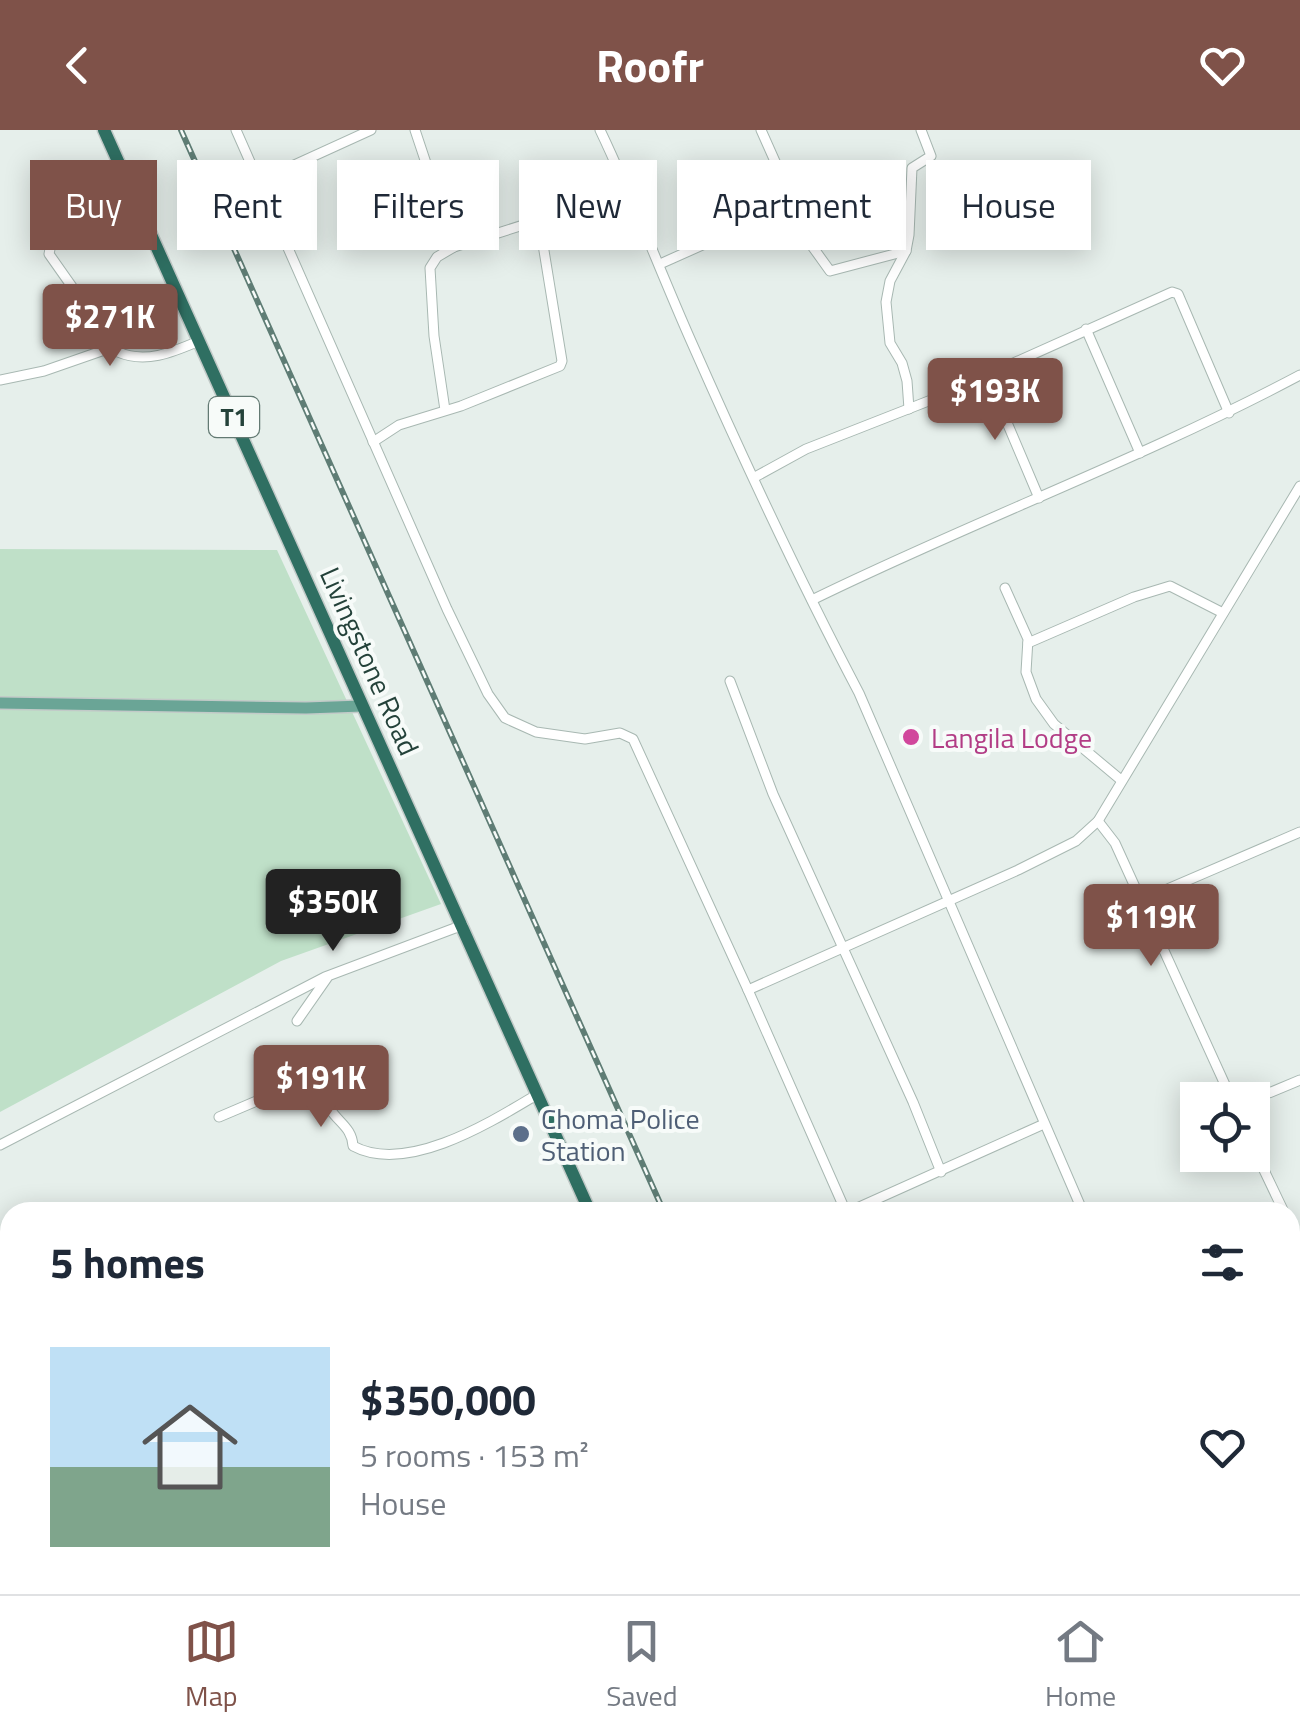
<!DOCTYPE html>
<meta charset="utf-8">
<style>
body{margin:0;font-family:"Titillium Web",sans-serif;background:#f2f2f3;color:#1f2937;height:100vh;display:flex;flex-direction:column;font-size:38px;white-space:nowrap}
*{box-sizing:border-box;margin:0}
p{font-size:32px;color:#747a83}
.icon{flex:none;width:55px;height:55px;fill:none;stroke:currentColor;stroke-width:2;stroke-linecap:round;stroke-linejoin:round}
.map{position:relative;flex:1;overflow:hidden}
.panel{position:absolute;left:0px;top:1072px;width:1300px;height:392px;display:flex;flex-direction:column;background:#fff;border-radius:30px 30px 0 0;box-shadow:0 5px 25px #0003}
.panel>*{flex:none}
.hud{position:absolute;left:30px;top:30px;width:1240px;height:90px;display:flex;gap:20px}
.tools{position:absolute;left:1180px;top:952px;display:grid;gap:20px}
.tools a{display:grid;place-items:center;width:90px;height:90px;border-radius:0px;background:#fff;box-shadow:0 5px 25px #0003;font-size:50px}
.price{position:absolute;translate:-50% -85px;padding:0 22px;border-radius:10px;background:#7f5249;color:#fff;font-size:32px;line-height:65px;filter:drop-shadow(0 2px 5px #0008)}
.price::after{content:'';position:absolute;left:50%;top:60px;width:30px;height:22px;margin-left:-15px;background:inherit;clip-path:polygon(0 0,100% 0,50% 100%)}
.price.active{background:#222;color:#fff}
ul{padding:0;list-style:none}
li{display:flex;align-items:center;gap:30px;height:250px;padding:0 50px}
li+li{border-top:2px solid #e0e1e3}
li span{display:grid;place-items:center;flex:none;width:280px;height:200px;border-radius:0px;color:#555}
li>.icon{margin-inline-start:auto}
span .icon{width:120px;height:120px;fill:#fffc;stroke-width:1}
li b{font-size:42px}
h2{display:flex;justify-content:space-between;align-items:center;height:120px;padding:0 50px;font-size:42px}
.chip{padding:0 35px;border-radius:0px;background:#fff;box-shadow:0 5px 25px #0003;font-size:35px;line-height:90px}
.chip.active{background:#7f5249;color:#fff}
header{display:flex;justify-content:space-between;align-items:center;height:130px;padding:0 50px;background:#7f5249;color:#fff;font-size:45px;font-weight:700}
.menu{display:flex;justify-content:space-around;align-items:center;height:140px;border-top:2px solid #e0e1e3;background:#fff;font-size:28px;color:#747a83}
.menu a{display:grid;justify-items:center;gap:5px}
.menu .active{color:#7f5249}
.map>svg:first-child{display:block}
</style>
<header><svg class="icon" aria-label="back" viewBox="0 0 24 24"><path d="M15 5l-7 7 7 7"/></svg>Roofr<svg class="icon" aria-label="heart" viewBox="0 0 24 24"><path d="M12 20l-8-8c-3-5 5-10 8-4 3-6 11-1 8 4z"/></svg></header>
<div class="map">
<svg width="1300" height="1464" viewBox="0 0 1300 1464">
<rect width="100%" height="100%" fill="#e6efeb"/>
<polygon fill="#bfe0c8" points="0,419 277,420 441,774 281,831 0,982"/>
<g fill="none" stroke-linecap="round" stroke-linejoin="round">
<g stroke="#a8b8b2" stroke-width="11">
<g id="minor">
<polyline points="236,0 447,479 488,564 505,588 536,602 585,609 620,603 633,609 748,860"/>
<polyline points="415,0 454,117 539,90 634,71"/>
<path d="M600,0C633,69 660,141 691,211C743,329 799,449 859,563L1083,1082"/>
<polyline points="259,51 371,0"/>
<polyline points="794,74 812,116 830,141 906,121"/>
<path d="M141,85L57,110L51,114L49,124L118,222C146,234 173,222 199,211"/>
<polyline points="660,134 794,74 761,0"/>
<polyline points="1086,199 1140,323"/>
<polyline points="986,243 1039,368"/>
<polyline points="0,250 44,241 113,217"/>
<polyline points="909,279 907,251 902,233 890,213 886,172 890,151 906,121 909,105 912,38 931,26 921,0"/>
<polyline points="445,280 434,206 430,138 437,127 454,117"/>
<polyline points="373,312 399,295 461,276 560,236 562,231 539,90"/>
<polyline points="755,347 806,319 931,270 1172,162 1178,164 1229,283"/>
<polyline points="1005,458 1028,509 1026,542 1036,569 1054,594 1121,650"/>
<path d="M812,470C973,391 1142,329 1300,245"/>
<polyline points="1028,513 1134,467 1170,456 1223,483"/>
<polyline points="730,551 773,664 913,972 941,1042"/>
<polyline points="1098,691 1115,713 1232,970"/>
<polyline points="1142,770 1300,702"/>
<polyline points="297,891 327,848"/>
<polyline points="1252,970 1300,950"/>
<path d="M219,987L313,947C321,956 324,969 330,979C339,993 352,998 353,1016C407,1045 491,992 538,964"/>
<polyline points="0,1015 325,847 463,795"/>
<polyline points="1252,1015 1284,1082"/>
<polyline points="846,1082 748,860 1018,740 1076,711 1098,691 1300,356"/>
<polyline points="848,1082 1044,994"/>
<polyline points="1290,1096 1300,1119"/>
<polyline points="1290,1348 1300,1343"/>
<polyline points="450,1455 458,1464"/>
<polyline points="1249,1455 1253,1464"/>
<polyline points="0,1463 13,1460 63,1464"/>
<polyline points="96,1464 103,1455"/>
<polyline points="1017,1464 1039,1455"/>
</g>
</g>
<g stroke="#c2cac8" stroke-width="14">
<polyline id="major" points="0,573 306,578 362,576"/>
</g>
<g stroke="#c2cac8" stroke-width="15">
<g id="highway">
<polyline points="104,0 590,1082"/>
<polyline points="753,1455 756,1464"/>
</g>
</g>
<use href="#minor" stroke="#fff" stroke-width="9"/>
<use href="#major" stroke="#6aa596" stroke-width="11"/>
<use href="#highway" stroke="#2f6f62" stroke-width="12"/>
<g stroke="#5f7d75" stroke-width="6">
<g id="rail">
<polyline points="181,0 664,1082"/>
<polyline points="832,1455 836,1464"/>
</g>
</g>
<use href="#rail" stroke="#f7fbf9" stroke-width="2.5" stroke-dasharray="8" stroke-linecap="butt"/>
</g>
<circle fill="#d1479c" stroke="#f7fbf9" stroke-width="4" cx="911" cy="607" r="10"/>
<circle fill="#5c6f8a" stroke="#f7fbf9" stroke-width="4" cx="521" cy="1004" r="10"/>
<g text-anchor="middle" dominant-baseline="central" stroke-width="8" stroke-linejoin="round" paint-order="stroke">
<rect fill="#f7fbf9" stroke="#637a73" stroke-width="2.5" x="209" y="267" width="50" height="40" rx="8"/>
<g font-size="25" font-weight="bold" fill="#24423a">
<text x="234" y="287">T1</text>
</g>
<g font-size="28" fill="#24423a" stroke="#f7fbf9">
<text transform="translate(370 531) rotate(66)">Livingstone Road</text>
</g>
<g font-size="28" fill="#b23c85" stroke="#f7fbf9" text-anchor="start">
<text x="931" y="607">Langila Lodge</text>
</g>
<g font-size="28" fill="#4e5e75" stroke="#f7fbf9" text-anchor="start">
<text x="541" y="988">Choma Police<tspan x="541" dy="32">Station</tspan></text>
</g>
</g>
</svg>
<div class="tools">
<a><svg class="icon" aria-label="locate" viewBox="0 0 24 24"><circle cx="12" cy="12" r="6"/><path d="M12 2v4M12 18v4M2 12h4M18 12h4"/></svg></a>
</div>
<b class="price" style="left:110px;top:239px">$271K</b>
<b class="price" style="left:995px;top:313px">$193K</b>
<b class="price active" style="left:333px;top:824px">$350K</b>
<b class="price" style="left:1151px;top:839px">$119K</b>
<b class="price" style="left:321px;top:1000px">$191K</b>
<div class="hud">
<a class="chip active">Buy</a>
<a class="chip">Rent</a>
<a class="chip">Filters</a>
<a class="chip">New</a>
<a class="chip">Apartment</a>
<a class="chip">House</a>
</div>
<section class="panel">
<h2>5 homes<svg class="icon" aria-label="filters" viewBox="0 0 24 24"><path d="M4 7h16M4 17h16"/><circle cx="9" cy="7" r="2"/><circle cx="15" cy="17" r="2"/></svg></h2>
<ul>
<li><span style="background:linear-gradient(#bfe0f5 60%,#7fa58c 0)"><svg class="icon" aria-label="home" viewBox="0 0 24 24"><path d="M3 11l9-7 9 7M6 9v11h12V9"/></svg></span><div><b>$350,000</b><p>5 rooms · 153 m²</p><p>House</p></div><svg class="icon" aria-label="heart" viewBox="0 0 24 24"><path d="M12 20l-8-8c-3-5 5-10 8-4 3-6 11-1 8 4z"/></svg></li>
</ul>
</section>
</div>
<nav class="menu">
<a class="active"><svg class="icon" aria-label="map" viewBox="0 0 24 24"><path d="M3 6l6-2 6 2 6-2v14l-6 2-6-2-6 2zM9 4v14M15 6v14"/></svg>Map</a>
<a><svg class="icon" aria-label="saved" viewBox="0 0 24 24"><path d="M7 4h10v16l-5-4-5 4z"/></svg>Saved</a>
<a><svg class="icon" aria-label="home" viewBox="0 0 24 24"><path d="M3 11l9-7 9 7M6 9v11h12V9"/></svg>Home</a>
</nav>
